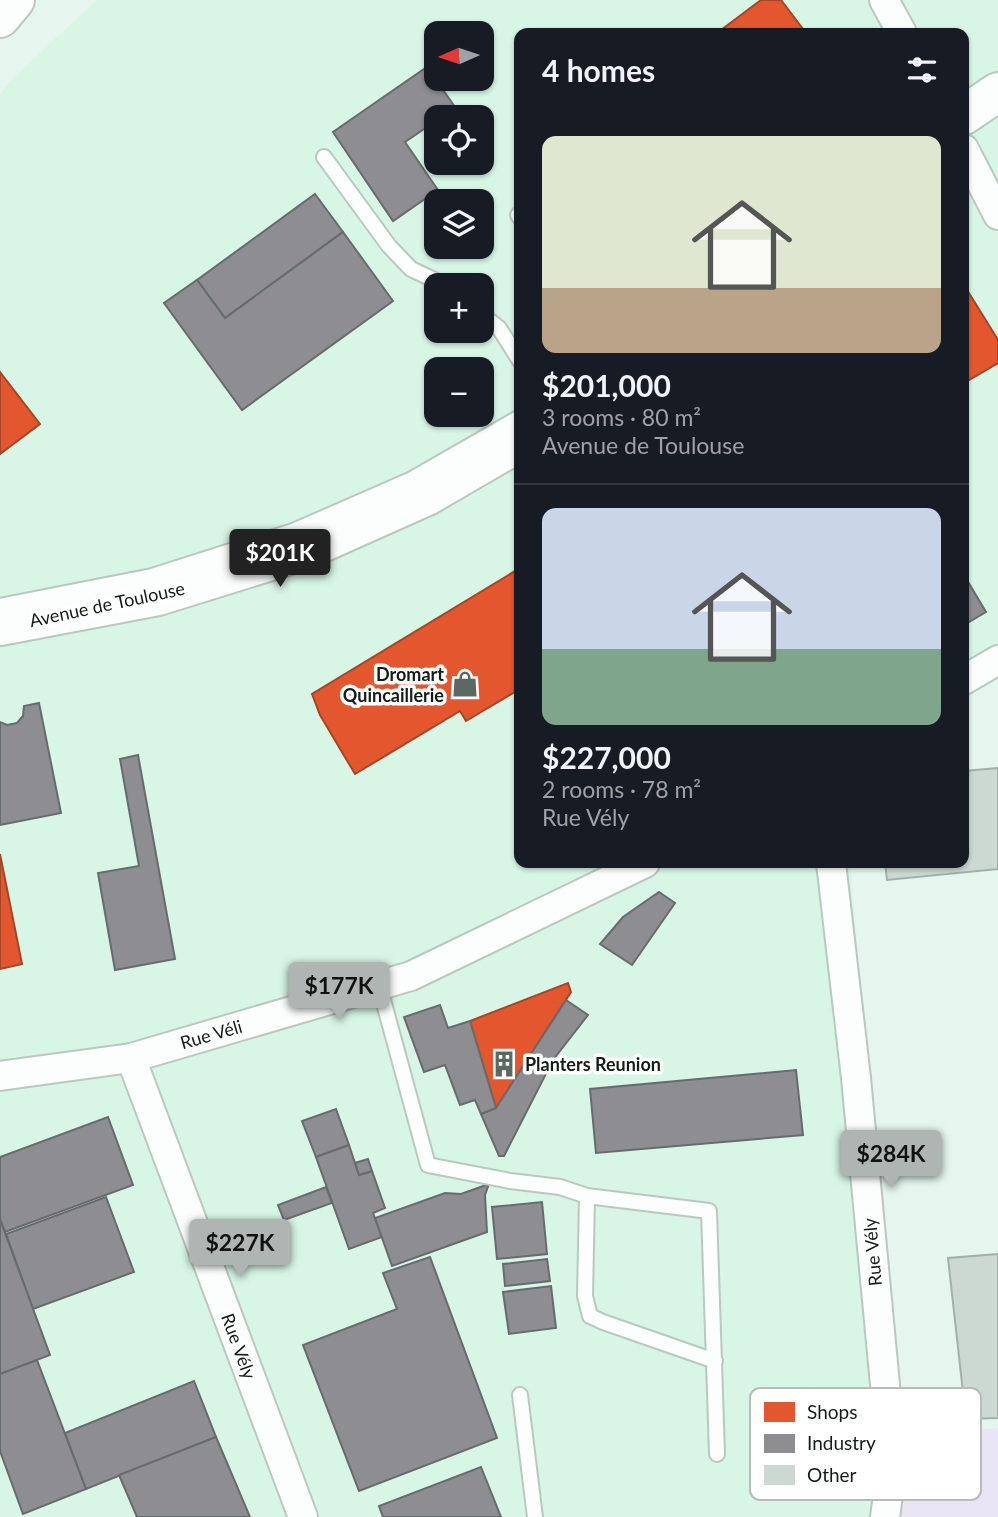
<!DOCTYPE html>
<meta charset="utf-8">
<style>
body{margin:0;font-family:Lato,sans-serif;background:#242831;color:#f1f3f6;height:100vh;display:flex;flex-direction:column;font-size:26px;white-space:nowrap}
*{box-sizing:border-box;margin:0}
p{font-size:23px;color:#9ea1a6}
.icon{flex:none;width:38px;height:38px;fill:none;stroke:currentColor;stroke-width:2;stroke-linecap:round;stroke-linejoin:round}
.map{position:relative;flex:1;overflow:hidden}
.drawer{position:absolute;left:514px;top:28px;width:455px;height:840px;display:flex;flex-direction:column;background:#171b24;border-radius:14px;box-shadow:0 2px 5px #0004}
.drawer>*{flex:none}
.needle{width:46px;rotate:267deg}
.buttons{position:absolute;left:424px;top:21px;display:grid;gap:14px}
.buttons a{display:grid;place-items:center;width:70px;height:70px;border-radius:14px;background:#171b24;box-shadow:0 2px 5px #0004;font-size:35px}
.price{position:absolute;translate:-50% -60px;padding:0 16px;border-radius:7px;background:#aeb5b3;color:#111;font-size:23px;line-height:46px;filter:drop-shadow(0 2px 4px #0008)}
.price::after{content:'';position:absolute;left:50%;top:42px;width:21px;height:16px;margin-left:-10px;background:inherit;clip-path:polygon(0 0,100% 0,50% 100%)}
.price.active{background:#222;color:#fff}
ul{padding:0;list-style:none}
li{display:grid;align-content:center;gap:14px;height:371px;padding:0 28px}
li+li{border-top:2px solid #363941}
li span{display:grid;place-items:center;height:217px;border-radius:14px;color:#555}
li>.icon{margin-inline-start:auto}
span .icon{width:126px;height:126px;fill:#fffc;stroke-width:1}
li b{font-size:30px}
h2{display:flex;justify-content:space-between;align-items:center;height:84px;padding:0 28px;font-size:30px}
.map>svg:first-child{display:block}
</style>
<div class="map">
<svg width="998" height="1517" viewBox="0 0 998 1517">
<rect width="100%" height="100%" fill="#e4f6ed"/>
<path fill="#d7f6e6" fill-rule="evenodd" d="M97,0H998V645L964,668V33H520V863H850L901,1435L892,1517H0V95L7,84ZM436,33H481V79H436ZM436,117H481V163H436ZM436,201H481V247H436ZM436,285H481V331H436ZM436,369H481V415H436Z"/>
<polygon fill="#eae5f5" points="998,1428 998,1517 892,1517 901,1435"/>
<g fill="#e4572e" stroke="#a54627" stroke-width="2">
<polygon points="761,0 781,0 806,33 717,33"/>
<polygon points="964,285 998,340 998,363 964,383"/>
<polygon points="0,372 40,424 0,454"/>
<polygon points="520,568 520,689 466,721 460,711 355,774 320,715 312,694"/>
<polygon points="0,854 22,964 0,969"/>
<polygon points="568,983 571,992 496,1108 470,1021"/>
</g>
<g fill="#8d8d92" stroke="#686b6d" stroke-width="2">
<polygon points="427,67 455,107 441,117 436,117 436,121 405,142 438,190 393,221 333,132"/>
<polygon points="315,194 343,232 225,318 197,280"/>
<polygon points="343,232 393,301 242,410 164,303 197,280 225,318"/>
<polygon points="964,575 986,612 964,625"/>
<polygon points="39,703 61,813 0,825 0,722 7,725 17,723 23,716 24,706"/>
<polygon points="138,755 175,959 115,970 98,873 139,866 120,759"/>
<polygon points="659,892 675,903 632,965 600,944 623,917"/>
<polygon points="566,1000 588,1015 553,1060 504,1156 499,1156 481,1114 496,1108"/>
<polygon points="440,1005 448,1028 470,1021 496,1108 481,1114 475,1100 460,1105 445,1065 424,1072 404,1017"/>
<polygon points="796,1070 803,1135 596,1153 590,1089"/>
<polygon points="336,1109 349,1145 316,1157 302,1121"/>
<polygon points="108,1117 133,1185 5,1232 0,1219 0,1157"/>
<polygon points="349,1145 359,1175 372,1171 385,1208 373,1213 382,1237 349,1249 316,1157"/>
<polygon points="368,1159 372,1171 359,1175 355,1163"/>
<polygon points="489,1184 485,1195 487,1232 392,1266 375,1218 445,1193 461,1194"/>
<polygon points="326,1187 332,1203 284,1220 278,1205"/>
<polygon points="106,1197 134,1272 33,1309 6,1234"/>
<polygon points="542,1202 547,1254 497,1259 492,1207"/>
<polygon points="0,1219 50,1355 0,1374"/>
<polygon points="430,1257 497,1438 359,1491 303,1345 397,1309 383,1273"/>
<polygon points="547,1259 550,1281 505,1286 503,1264"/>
<polygon points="551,1286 556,1328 509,1334 503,1292"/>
<polygon points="37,1360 86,1489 23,1514 0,1451 0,1374"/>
<polygon points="194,1381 216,1437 86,1489 65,1433"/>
<polygon points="216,1437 250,1517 137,1517 119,1475"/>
<polygon points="481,1467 501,1517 383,1517 379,1506"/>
</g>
<g fill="#cbd9d2" stroke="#a3b0a9" stroke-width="2">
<polygon points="998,768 998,869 887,880 885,863 964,863 964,771"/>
<polygon points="998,1254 998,1418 966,1419 948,1258"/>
</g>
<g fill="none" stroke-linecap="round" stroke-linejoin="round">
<g stroke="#bac8c1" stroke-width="18">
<g id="lane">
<polyline points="324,157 389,246 411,269 445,285"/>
<polyline points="518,215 520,218"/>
<polyline points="481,314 499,328 520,361"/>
<polyline points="0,606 152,576 293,531 410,480 520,417"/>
<polyline points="379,985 428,1165 510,1181 560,1187 587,1196 709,1211 717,1454"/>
<polyline points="587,1196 585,1296 590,1316 603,1322 715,1361"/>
<polyline points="520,1395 535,1517"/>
</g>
</g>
<g stroke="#bac8c1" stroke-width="32">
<g id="street">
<polyline points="884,0 902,33"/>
<polyline points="964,149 998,215"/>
<polyline points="964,680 998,660"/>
<polyline points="831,863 856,1078 889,1427 890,1480 885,1517"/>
<polyline points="131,1058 303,1517"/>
<polyline points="0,1076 131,1058 411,976 645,863"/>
</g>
</g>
<g stroke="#bac8c1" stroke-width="42">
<g id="secondary">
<polyline points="964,115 998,92"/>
<polyline points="0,626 158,596 306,550 427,496 520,442"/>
</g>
</g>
<g stroke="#bac8c1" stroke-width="42">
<polyline id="highway" points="0,18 15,0"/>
</g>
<use href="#lane" stroke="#fbfefc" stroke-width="14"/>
<use href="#street" stroke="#fbfefc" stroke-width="28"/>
<use href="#secondary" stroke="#fbfefc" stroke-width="38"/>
<use href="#highway" stroke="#fbfefc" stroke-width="38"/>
</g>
<defs>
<g id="shop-bare" transform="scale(2.1)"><path d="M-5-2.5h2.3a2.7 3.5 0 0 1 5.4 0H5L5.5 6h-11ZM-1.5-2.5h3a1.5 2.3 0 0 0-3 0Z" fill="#5b6962" stroke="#fff" stroke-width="2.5" paint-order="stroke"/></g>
<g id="building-bare" transform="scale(2.1)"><path d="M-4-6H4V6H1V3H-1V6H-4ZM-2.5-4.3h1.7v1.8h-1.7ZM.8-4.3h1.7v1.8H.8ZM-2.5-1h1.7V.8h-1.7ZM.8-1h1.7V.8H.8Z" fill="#5b6962" stroke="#fff" stroke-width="2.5" paint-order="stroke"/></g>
</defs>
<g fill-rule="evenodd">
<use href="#shop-bare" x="465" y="684"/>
<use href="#building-bare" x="504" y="1064"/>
</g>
<g text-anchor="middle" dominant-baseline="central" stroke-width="7" stroke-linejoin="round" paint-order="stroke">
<g font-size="18" fill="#111d17" stroke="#fff">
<text transform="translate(107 604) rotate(-12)">Avenue de Toulouse</text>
<text transform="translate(211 1034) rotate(-16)">Rue Véli</text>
<text transform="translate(872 1252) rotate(-95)">Rue Vély</text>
<text transform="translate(239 1346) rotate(70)">Rue Vély</text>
</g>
<g font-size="18" font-weight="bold" fill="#111d17" stroke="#fff" text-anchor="end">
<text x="444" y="674">Dromart<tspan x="444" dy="21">Quincaillerie</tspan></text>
<text x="525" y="1064" text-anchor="start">Planters Reunion</text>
</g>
</g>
<rect x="750" y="1388" width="231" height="112" rx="10" fill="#fff" stroke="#b8bbb9" stroke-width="2"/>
<rect x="764" y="1402" width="31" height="20" fill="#e4572e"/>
<rect x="764" y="1434" width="31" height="19" fill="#8d8d92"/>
<rect x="764" y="1465" width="31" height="20" fill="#cbd9d2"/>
<g font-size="19" fill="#111d17">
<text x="807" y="1419">Shops</text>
<text x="807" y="1450">Industry</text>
<text x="807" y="1482">Other</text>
</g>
</svg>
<div class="buttons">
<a><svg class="needle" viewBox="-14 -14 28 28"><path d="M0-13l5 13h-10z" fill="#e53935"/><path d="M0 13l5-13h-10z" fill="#9ea1a6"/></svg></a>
<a><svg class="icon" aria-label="locate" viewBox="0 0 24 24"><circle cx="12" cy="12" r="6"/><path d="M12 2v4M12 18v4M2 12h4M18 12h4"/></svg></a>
<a><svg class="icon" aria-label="layers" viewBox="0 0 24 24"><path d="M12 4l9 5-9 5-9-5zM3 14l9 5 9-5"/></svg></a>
<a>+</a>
<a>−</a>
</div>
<b class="price active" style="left:280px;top:589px">$201K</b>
<b class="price" style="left:339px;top:1022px">$177K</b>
<b class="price" style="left:891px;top:1190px">$284K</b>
<b class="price" style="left:240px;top:1279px">$227K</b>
<section class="drawer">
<h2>4 homes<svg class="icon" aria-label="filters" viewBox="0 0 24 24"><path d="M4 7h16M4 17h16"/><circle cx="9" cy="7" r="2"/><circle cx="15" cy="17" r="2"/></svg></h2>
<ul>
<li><span style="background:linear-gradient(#dfe7d0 70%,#b9a48a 0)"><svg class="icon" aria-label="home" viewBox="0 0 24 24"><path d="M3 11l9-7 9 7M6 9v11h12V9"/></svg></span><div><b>$201,000</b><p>3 rooms · 80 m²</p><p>Avenue de Toulouse</p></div></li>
<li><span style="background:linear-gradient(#c9d6e8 65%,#7fa58c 0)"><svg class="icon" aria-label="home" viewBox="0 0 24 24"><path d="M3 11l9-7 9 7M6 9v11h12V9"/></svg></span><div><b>$227,000</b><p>2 rooms · 78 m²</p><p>Rue Vély</p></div></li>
</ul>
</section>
</div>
